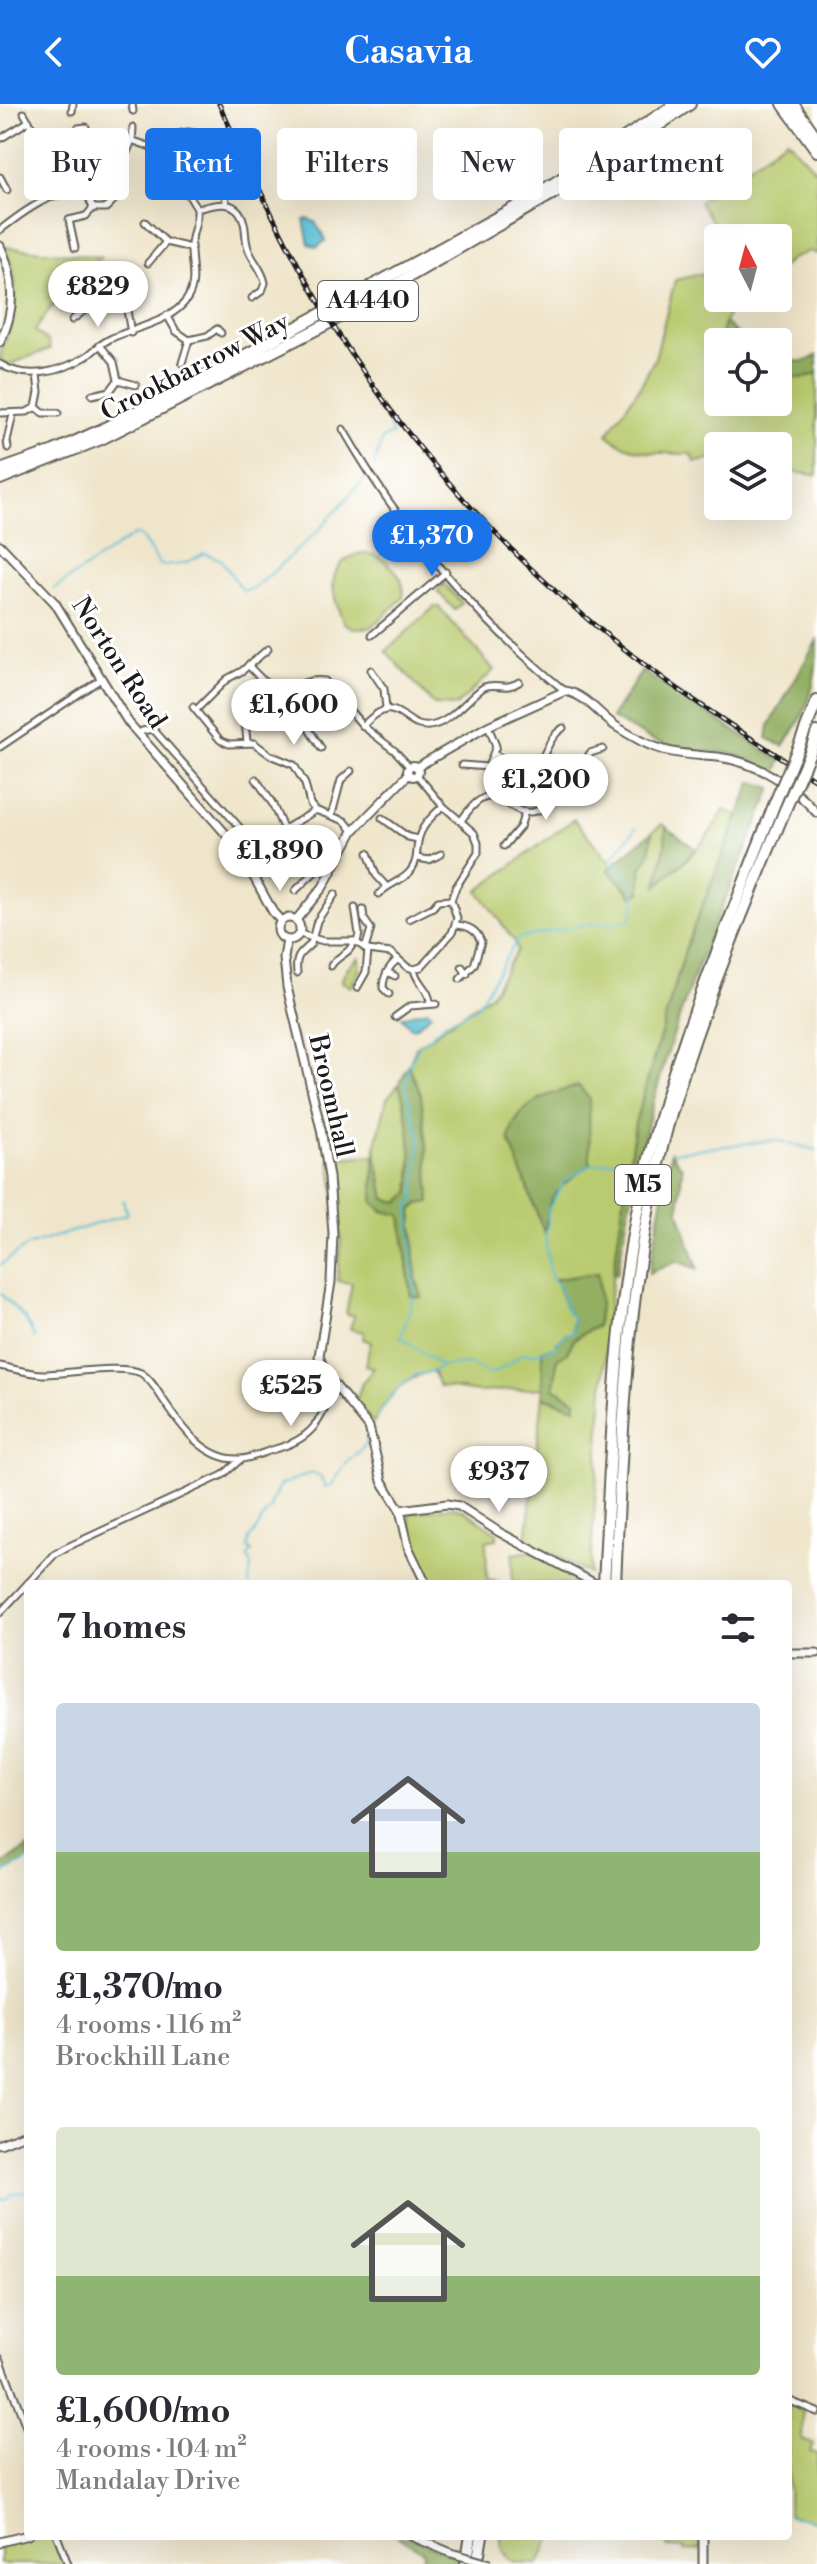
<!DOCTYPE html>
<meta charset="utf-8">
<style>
body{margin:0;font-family:"Libre Bodoni",serif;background:#f7f7f7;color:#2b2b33;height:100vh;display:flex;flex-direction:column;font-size:30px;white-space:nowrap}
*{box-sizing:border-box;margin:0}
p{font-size:26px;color:#7c7c81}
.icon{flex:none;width:44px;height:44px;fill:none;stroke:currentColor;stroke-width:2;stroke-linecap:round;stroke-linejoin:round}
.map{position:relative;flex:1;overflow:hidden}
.side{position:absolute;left:24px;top:1476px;width:768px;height:960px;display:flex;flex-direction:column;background:#fff;border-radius:8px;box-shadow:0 8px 32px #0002}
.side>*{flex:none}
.banner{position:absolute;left:24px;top:24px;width:770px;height:72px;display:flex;gap:16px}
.needle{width:52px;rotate:354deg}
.buttons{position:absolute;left:704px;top:120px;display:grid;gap:16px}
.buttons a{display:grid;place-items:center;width:88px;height:88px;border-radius:8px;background:#fff;box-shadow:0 8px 32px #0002;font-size:40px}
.price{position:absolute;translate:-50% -68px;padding:0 18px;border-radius:28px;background:#fff;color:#222;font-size:26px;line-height:52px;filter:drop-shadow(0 2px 4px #0008)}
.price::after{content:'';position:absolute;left:50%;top:48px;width:24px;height:18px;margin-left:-12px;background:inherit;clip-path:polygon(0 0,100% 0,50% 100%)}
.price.current{background:#1a73e8;color:#fff}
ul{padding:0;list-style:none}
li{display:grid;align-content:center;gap:16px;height:424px;padding:0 32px}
li span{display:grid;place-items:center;height:248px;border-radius:8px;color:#555}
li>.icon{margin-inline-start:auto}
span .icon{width:144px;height:144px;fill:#fffc;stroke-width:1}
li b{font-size:34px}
h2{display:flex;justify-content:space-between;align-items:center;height:96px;padding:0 32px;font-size:34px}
.pill{padding:0 28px;border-radius:8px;background:#fff;box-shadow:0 8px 32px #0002;font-size:28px;line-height:72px}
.pill.current{background:#1a73e8;color:#fff}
header{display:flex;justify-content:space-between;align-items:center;height:104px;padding:0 32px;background:#1a73e8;color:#fff;font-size:36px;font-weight:700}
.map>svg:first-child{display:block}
</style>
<header><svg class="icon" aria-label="back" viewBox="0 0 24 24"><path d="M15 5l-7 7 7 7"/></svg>Casavia<svg class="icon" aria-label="heart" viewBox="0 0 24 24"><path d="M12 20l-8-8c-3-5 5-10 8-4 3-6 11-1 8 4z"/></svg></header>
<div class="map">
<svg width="817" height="2460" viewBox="0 0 817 2460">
<rect width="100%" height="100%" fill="#fff"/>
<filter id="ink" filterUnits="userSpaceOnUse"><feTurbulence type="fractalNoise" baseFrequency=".0125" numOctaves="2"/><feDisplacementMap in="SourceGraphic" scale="16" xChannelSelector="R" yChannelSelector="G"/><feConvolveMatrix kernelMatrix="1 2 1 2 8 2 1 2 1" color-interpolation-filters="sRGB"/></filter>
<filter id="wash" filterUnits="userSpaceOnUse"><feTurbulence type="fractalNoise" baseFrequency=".006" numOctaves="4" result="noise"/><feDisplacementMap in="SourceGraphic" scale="32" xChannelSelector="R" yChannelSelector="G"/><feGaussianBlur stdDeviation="1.8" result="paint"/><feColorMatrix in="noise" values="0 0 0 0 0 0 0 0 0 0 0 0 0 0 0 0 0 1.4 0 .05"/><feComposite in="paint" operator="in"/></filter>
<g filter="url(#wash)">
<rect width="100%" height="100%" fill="#efe5ca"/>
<g fill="#b9cb6f" stroke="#6a7446" stroke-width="2">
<polygon points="787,35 817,68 817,150 809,147 791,155 778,166 778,134 723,134 699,98"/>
<path d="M4,143L101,153L50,205L35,227L48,237L50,245L8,261L0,255C0,243 7,235 10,225C19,197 17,169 4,143Z"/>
<path d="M718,166V194H734L722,226L723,238H718V298H778V273L802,274L817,270V371L778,366V342H718V355L695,358L691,350C661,349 630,352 607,330L641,281L655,254L675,176Z"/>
<path d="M362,449C384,449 407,472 403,494L370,524H353L344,519C331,491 323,459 362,449Z"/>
<polygon points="444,480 462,499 455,506 437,487"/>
<polygon points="434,503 439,503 494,566 456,602 434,601 386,547"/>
<path d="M724,706L738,711L687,840L635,1019L609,1197L590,1470L526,1437L543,1293L576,1304V1297L554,1284L557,1254L567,1248L575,1234L597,1222L560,1186L567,1207L572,1213L573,1229L557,1238L554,1243L542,1247L543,1284L478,1288L439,1282L433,1267C402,1274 389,1292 373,1319L356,1297L362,1279L374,1264L365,1261L371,1238L363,1235L364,1228L350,1225L354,1212L346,1210L352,1179L337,1177L341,1137L330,1055L374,1051L373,1098L383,1107L401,1111L411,1191L421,1193L416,1175L412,1106L419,1100L421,991L409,961L416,943L491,890L517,846L515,838L478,787L574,715L612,761L608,765C615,776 625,781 632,792L641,788V765L650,749L652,728L662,720L666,723L665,742L658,780C685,759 708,737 724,706Z"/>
<polygon points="359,853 360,864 351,883 341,877 347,864"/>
<path d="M399,980C410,1017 414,1050 410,1089L399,1098L385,1095L375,1045L387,994Z"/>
<polygon points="453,1403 464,1406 497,1429 497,1435 486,1437 487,1476 510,1480 429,1480 412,1440 409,1409"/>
<polygon points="530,1447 585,1480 512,1480 513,1450"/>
<polygon points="788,2300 803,2307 802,2336 813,2340 810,2348 817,2350 817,2418 788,2410"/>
<polygon points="41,2432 53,2432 64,2460 0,2460 0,2442"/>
<path d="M501,2432H551L539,2460C517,2460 500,2459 501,2432Z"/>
<polygon points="668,2432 700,2432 701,2446 684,2447 684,2444 667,2443"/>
</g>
<g fill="#92af62" stroke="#57663f" stroke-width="2">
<polygon points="725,219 747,238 723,238 722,226"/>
<path d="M778,251C792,258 804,261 817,251V270L802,274L778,273Z"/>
<path d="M817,536C817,580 810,607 783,642L767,634L769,622Z"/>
<polygon points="642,567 781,657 777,668 731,649 683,646 650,635 611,614"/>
<path d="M752,678L772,684C733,778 690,870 662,968C642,1034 629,1102 617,1170H613L635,1019L687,840Z"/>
<polygon points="666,723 696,745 657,782 665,742"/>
<path d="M652,728L650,749L641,765V788L632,792C626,780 615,776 608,765Z"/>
<path d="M409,961L421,991L427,1042L430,1098L419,1100L412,1106L416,1175L422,1193L411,1192L401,1111L383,1107L373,1098L375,1045L385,1095L399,1098L410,1089C414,1050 410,1017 399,980Z"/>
<path d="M579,982L589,994L590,1061C574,1072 550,1087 547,1109C546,1116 547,1120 544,1128L509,1035C516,1000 548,989 579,982Z"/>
<polygon points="671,1048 682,1064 679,1108 698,1165 676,1157 649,1169"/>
<polygon points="598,1169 600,1201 597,1222 575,1234 567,1248 557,1255 554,1284 576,1297 576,1304 543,1293 542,1246 554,1243 566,1229 573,1229 572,1213 567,1207 555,1175"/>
<path d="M28,1743V1756C18,1763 9,1763 0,1772V1763Z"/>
<polygon points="399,2432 408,2432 459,2453 459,2460 421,2459 424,2448"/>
</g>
<g fill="#55bcd2" stroke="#386c77" stroke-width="2">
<polygon points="308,115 315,118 326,136 317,143 309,140 304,116"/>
<polygon points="427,906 431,910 416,923 411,924 401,913"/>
</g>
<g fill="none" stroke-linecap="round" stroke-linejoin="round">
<g stroke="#55bcd2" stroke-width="2">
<polyline points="375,359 382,335 392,330 388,315"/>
<path d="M54,485L135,430L142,434L160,461C177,463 190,458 204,449L221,456L243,487L255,484L320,425L366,373"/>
<polyline points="674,1048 775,1036 817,1046"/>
<polyline points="0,1161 27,1142 127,1110 123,1096"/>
<polyline points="0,1189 26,1216 35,1234"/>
<path d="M441,1262L401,1233L415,1189L409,1101L414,1099L420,1034L406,984L409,961L419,942L448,917L476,904L518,834L587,820H614L630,816C643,784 634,777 609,758L636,724"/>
<polyline points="376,1314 395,1287 415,1271 434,1267 441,1262 471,1260 488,1270 495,1269 522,1250 534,1250 554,1243 566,1229 573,1229 572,1213 567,1207 560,1186 550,1170 545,1133 548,1118 547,1107 564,1078 590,1061 625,1055"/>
<path d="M249,1480L251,1462L248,1452L252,1447L248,1444L249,1435C261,1424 260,1413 272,1403L271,1399L280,1381L312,1369L320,1372L325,1383H330L348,1358L366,1340V1332"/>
<polyline points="0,1771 28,1756"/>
<polyline points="0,2096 7,2095 10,2090 28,2087"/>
<polyline points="788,2411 817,2417"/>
</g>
</g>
</g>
<g filter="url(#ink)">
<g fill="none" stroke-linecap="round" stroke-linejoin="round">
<g stroke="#666259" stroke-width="9">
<g id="street">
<polyline points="132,0 133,7"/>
<polyline points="72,7 73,0"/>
<polyline points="24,9 34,27 35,45 45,62 54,93"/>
<polyline points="0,35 29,17"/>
<polyline points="198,38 206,29"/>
<path d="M161,48C171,33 185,20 202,34"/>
<polyline points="40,53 74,32 78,24 86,23"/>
<polyline points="0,73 7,86"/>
<polyline points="224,83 226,98"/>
<polyline points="93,104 106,104 126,84"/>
<path d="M197,105C216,100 238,93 244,119C246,127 245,136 248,144C252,157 263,165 265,179L262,187L252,194"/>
<polyline points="145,118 166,138 191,144"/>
<path d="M0,126C17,113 34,100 54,92C64,89 75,88 85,83C110,71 134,52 133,23"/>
<polyline points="75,144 69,116 86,112 93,104 84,83"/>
<polyline points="148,159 166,138"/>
<polyline points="167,211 176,227 189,236 207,232 217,225 221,229"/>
<polyline points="72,216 102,193 126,201"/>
<polyline points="131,229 126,201 138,175"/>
<polyline points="182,259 189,236"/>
<path d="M0,260C27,277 61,268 87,252C95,246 102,238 112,234C134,224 173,217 187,195C198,178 190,160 191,141C192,128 198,118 197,105L166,54L154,44L134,37"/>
<polyline points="118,276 136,281"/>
<polyline points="92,291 110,287 118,276 114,258 100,241"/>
<polyline points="36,303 43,309 58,309"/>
<polyline points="0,309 27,308 36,303 39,288 37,270"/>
<path d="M343,325C399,423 476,515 565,587"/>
<polyline points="8,344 7,337 13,310"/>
<polyline points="372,531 446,468"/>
<path d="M248,561C299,617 282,571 325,577L363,622L395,647L409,662"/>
<polyline points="371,566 384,585 386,605"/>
<polyline points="193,603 220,636 229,640 254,639 270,651 294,661 305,680 310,700 315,706 345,717 353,727"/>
<polyline points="196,606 227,575 242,567 268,545"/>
<polyline points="245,616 247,638"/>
<path d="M363,622C400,582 402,630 434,621C453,616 468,594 484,583C497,578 506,587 519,578"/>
<polyline points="488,622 496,642 488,663 489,693"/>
<polyline points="142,627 153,625 255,741 259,747 257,751 248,759"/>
<polyline points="0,643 101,575"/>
<polyline points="321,644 310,627 309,619 327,611 341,598"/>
<path d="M494,650L521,665H534C547,652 547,634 563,624"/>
<polyline points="462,661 488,663"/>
<polyline points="256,675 272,699 283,724"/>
<polyline points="555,675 562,681"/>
<polyline points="332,710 341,676 351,667"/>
<polyline points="382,714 408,733 418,735"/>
<path d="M461,717C497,663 506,717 536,707C550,703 553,690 562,681C568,675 577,673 582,665C585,660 586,654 590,649L603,645"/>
<polyline points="504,742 520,723 525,708"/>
<polyline points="368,749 376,771 386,782"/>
<polyline points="417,754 429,756 441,750"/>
<path d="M280,758C253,731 300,720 315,706"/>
<polyline points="295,787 321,762 326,759 334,763"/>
<path d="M379,790C388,779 407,776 413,763C418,755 416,747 418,738C420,723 432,712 443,702"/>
<polyline points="355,804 359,830 357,838"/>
<polyline points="363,806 364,815 371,825 365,845"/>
<polyline points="409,815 433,803 438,797 451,796 456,783 478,749 478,739 474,729 443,702 417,671"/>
<path d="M456,821C469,822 477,826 481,838L474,861L460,875"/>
<polyline points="300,830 323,837 354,837 368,846 391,849 407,863 414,865 421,863 452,829 457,814 451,796"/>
<path d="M331,862C337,851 350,851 354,837"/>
<polyline points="462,863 467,870"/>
<path d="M414,865C416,879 430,885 430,899"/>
<polyline points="387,868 395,872"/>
<path d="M297,869C295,852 300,850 311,840L317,817L335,790"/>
<polyline points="357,884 366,868 368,846"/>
<path d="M389,890L383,884C383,873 389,862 398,855"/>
<polyline points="395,913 410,902 436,900"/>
<path d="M0,1262C14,1265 28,1269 42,1270C66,1270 122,1260 141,1269C151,1275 158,1288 164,1297C181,1322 205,1357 240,1355C250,1355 264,1348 275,1345C313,1335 322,1316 334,1281"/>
<polyline points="0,1509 55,1450 65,1444 223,1371 240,1356"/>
<polyline points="0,2254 28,2328"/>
<polyline points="788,2296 817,2308"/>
<polyline points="57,2432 68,2460"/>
</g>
</g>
<g stroke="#666259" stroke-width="11">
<g id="secondary">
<path d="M0,142C15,174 16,206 0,238"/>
<polyline points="0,441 55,499 128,618 238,744 273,808 281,817"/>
<circle cx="413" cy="667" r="5.5"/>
<path d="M417,663L488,622L565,587C585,590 599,610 614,621C623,627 632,632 641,637C669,651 688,650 718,653C757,658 791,680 817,709"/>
<circle cx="289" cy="825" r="11"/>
<polyline points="296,816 323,783 353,727 408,671"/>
<polyline points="287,836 284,854 287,883 321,1025 329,1073 333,1129 331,1178 319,1252 326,1270 369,1323 382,1377 400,1406 409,1445 426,1480"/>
<polyline points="400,1406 447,1400 459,1402 499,1428 596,1480"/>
<polyline points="788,1549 817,1549"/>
<polyline points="0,2040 28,2029"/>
<polyline points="411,2432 451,2449"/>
<polyline points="0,2438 28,2431"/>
<polyline points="703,2460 703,2432"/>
</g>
</g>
<g stroke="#666259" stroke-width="14">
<g id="highway">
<polyline points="783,0 817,47"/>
<polyline points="793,0 817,34"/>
<polyline points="0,366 54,347 103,325 255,246 525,98 676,0"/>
<polyline points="0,375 101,335 329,219 587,70 690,0"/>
<polyline points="798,644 817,597"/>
<polyline points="810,648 817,628"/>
<path d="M604,1480C611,1351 614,1219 640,1093C669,957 725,830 774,701"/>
<path d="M615,1480C622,1327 627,1172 667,1024C697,915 742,810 785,706"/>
<polyline points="466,2460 471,2432"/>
<polyline points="477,2460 482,2432"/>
</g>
</g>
<use href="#street" stroke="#fff" stroke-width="5"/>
<use href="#secondary" stroke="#fff" stroke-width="7"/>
<use href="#highway" stroke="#fff" stroke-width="10"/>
<g stroke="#1c1c1c" stroke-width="5">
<path id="rail" d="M219,0C255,77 291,154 336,226C414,350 515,461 632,551C691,597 754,636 817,677"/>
</g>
<use href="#rail" stroke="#fff" stroke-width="2" stroke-dasharray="6" stroke-linecap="butt"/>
<g stroke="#666259" stroke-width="11" stroke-linecap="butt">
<polyline id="secondary-bridge" points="451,2449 490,2460"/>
</g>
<g stroke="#666259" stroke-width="14" stroke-linecap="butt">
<g id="highway-bridge">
<polyline points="774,701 798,644"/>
<polyline points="785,706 810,648"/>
</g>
</g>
<use href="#secondary-bridge" stroke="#fff" stroke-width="7"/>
<use href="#highway-bridge" stroke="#fff" stroke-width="10"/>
</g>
</g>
<g text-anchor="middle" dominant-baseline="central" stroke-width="6" stroke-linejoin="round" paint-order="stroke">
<g fill="#fff" stroke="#606060" stroke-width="2">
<rect x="318" y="177" width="100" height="40" rx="6"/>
<rect x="615" y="1061" width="56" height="40" rx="6"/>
</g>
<g font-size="24" font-weight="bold" fill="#1c1c1c">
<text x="368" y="197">A4440</text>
<text x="643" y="1081">M5</text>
</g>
<g font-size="26" fill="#1c1c1c" stroke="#fff">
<text transform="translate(195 263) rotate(-27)">Crookbarrow Way</text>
<text transform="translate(119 559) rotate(57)">Norton Road</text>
<text transform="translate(331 992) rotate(77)">Broomhall</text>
</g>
</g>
</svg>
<div class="buttons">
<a><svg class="needle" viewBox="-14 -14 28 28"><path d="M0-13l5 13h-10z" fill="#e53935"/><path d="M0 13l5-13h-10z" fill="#7c7c81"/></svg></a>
<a><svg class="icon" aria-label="locate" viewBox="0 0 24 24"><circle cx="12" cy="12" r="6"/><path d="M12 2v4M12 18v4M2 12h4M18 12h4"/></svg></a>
<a><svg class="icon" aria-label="layers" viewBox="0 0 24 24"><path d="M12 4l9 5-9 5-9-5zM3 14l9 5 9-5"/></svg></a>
</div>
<b class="price" style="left:98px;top:225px">£829</b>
<b class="price current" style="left:432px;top:474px">£1,370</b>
<b class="price" style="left:294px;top:643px">£1,600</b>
<b class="price" style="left:546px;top:718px">£1,200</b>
<b class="price" style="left:280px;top:789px">£1,890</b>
<b class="price" style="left:291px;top:1324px">£525</b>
<b class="price" style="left:499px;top:1410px">£937</b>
<div class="banner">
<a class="pill">Buy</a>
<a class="pill current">Rent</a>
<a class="pill">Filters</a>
<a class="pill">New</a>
<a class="pill">Apartment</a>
</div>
<section class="side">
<h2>7 homes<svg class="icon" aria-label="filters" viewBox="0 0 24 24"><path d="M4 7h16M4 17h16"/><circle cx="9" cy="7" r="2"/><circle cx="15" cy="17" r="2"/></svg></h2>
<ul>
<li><span style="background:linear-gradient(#c9d6e8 60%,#8fb573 0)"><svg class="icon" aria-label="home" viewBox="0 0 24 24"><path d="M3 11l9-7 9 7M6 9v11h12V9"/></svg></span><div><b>£1,370/mo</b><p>4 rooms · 116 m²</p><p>Brockhill Lane</p></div></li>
<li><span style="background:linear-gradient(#dfe7d0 60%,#8fb573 0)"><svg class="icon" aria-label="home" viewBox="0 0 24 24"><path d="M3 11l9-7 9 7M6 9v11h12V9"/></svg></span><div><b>£1,600/mo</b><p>4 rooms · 104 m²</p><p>Mandalay Drive</p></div></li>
</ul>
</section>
</div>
